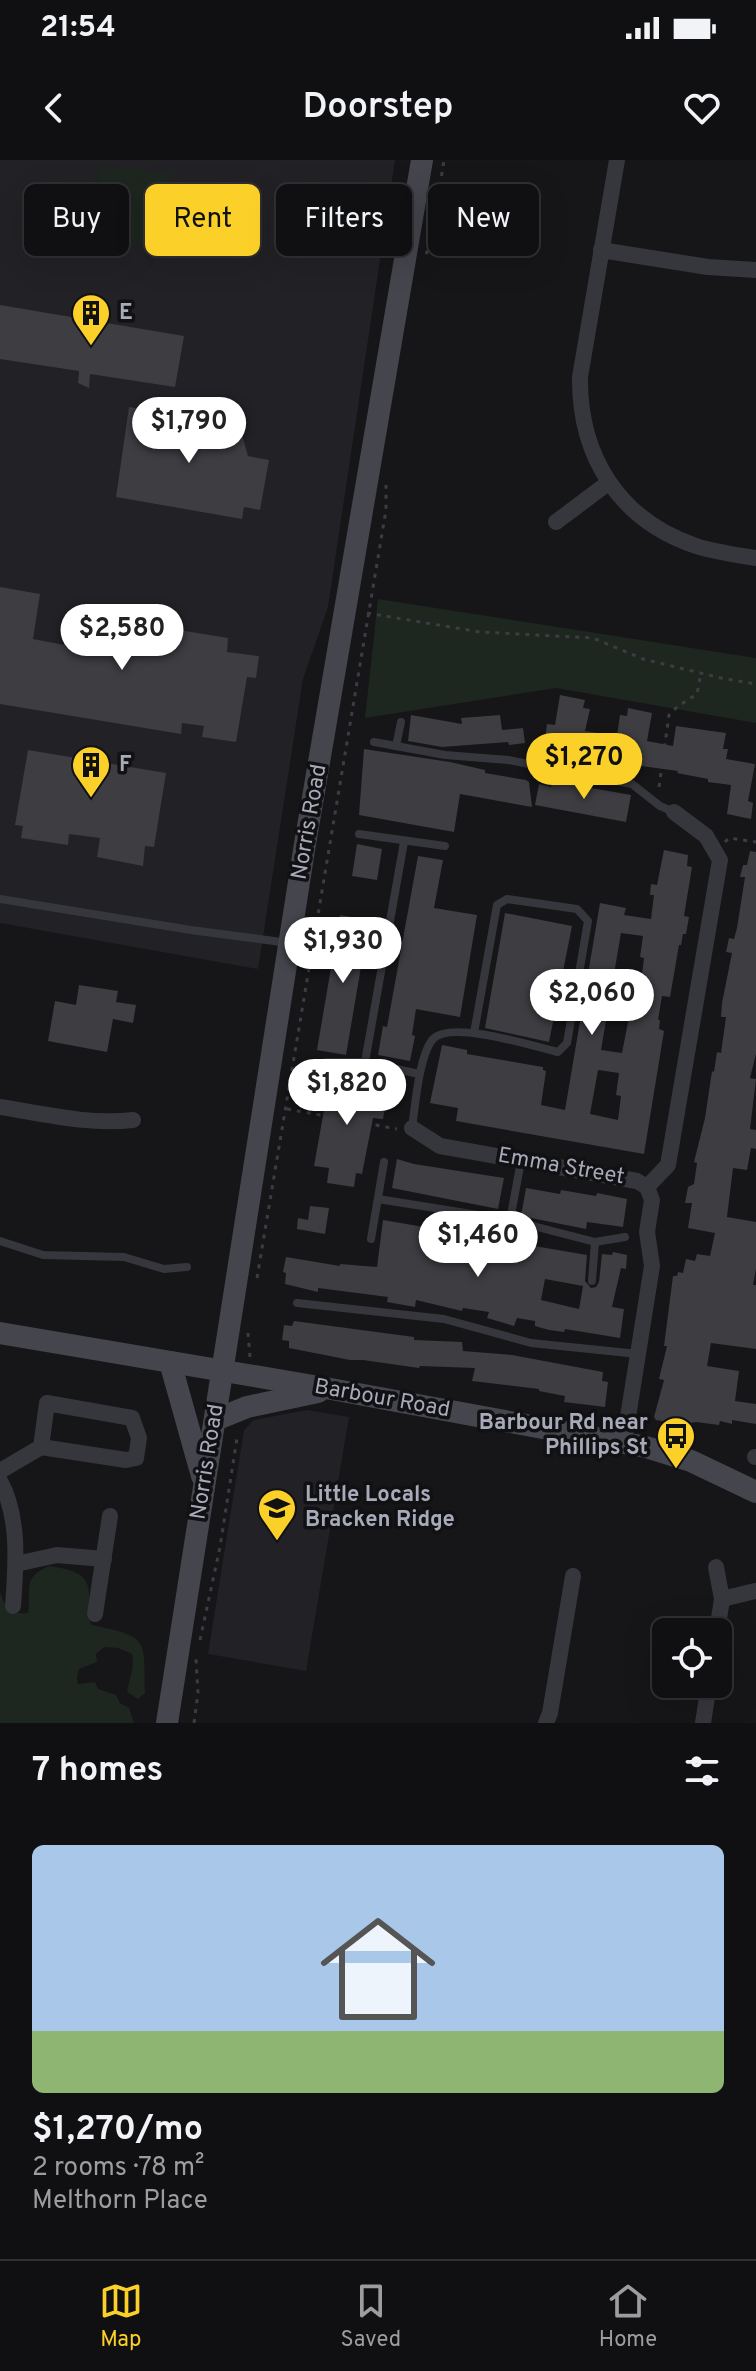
<!DOCTYPE html>
<meta charset="utf-8">
<style>
body{margin:0;font-family:Overpass,sans-serif;background:#19191b;color:#f1f3f6;height:100vh;display:flex;flex-direction:column;font-size:30px;white-space:nowrap}
*{box-sizing:border-box;margin:0}
p{font-size:26px;color:#9c9d9f}
.icon{flex:none;width:44px;height:44px;fill:none;stroke:currentColor;stroke-width:2;stroke-linecap:round;stroke-linejoin:round}
.map{position:relative;height:1563px;overflow:hidden}
.panel{display:flex;flex-direction:column;background:#101012;flex:1}
.panel>*{flex:none}
.guide{position:absolute;left:24px;top:24px;width:708px;height:72px;display:flex;gap:16px}
.fabs{position:absolute;left:652px;top:1458px;display:grid;gap:16px}
.fabs a{display:grid;place-items:center;width:80px;height:80px;border-radius:12px;background:#101012;box-shadow:0 8px 32px #0002,0 0 0 2px #303032;font-size:40px}
.price{position:absolute;translate:-50% -68px;padding:0 18px;border-radius:28px;background:#fff;color:#222;font-size:26px;line-height:52px;filter:drop-shadow(0 2px 4px #0008)}
.price::after{content:'';position:absolute;left:50%;top:48px;width:24px;height:18px;margin-left:-12px;background:inherit;clip-path:polygon(0 0,100% 0,50% 100%)}
.price.on{background:#fbd129;color:#111}
ul{padding:0;list-style:none}
li{display:grid;align-content:center;gap:16px;height:424px;padding:0 32px}
li span{display:grid;place-items:center;height:248px;border-radius:12px;color:#555}
li>.icon{margin-inline-start:auto}
span .icon{width:144px;height:144px;fill:#fffc;stroke-width:1}
li b{font-size:34px}
h2{display:flex;justify-content:space-between;align-items:center;height:96px;padding:0 32px;font-size:34px}
.pill{padding:0 28px;border-radius:12px;background:#101012;box-shadow:0 8px 32px #0002,0 0 0 2px #303032;font-size:28px;line-height:72px}
.pill.on{background:#fbd129;color:#111}
.status{display:flex;justify-content:space-between;align-items:center;height:56px;padding:0 40px;background:#101012;direction:ltr}
.status svg{height:22px;fill:currentColor}
header{display:flex;justify-content:space-between;align-items:center;height:104px;padding:0 32px;background:#101012;font-size:36px;font-weight:600}
.menu{display:flex;justify-content:space-around;align-items:center;height:112px;border-top:2px solid #303032;background:#101012;font-size:22px;color:#9c9d9f}
.menu a{display:grid;justify-items:center;gap:4px}
.menu .on{color:#fbd129}
.map>svg:first-child{display:block}
</style>
<div class="status"><b>21:54</b><svg viewBox="0 0 49 12"><path d="M0 12V9h3v3zM5 12V6h3v6zM10 12V3h3v9zM15 12V0h3v12zM26 1h20v11H26zM47 4h2v5h-2z"/></svg></div>
<header><svg class="icon" aria-label="back" viewBox="0 0 24 24"><path d="M15 5l-7 7 7 7"/></svg>Doorstep<svg class="icon" aria-label="heart" viewBox="0 0 24 24"><path d="M12 20l-8-8c-3-5 5-10 8-4 3-6 11-1 8 4z"/></svg></header>
<div class="map">
<svg width="756" height="1563" viewBox="0 0 756 1563">
<rect width="100%" height="100%" fill="#161518"/>
<g fill="#222125">
<polygon points="0,0 395,0 328,447 303,519 258,809 0,763"/>
<polygon points="307,1250 349,1257 306,1511 208,1494 244,1270 254,1260"/>
</g>
<g fill="#1d261f">
<polygon points="99,6 172,13 165,89 92,82"/>
<polygon points="378,439 756,498 756,563 556,528 365,558"/>
<path d="M49,1406C85,1411 94,1418 87,1456L92,1465C149,1477 144,1478 145,1533L138,1539L127,1532C129,1519 135,1508 132,1494L118,1488L104,1487L96,1494L97,1502L79,1509L77,1518L78,1524L95,1522L98,1529L116,1535L120,1543L129,1548L134,1563H0V1432C4,1447 12,1455 28,1453C32,1429 21,1418 49,1406Z"/>
</g>
<g fill="#3d3d42" fill-rule="evenodd">
<polygon points="0,145 184,176 175,227 90,214 89,228 78,223 79,211 0,199"/>
<polygon points="129,247 239,264 248,296 269,300 260,350 244,347 242,359 116,337"/>
<polygon points="0,427 40,434 33,479 64,485 69,452 228,478 227,492 259,496 256,518 247,517 236,582 202,577 204,566 182,563 181,574 0,544"/>
<polygon points="560,535 585,540 583,548 590,549 585,571 617,576 620,555 627,556 628,548 652,553 647,581 673,586 676,566 726,573 723,589 728,589 726,599 755,604 748,641 753,643 751,659 727,654 731,625 708,622 708,619 677,613 678,611 612,602 613,599 583,594 582,596 553,591 552,589 544,587 547,564 555,565"/>
<polygon points="411,555 462,564 461,558 500,555 502,570 523,568 525,583 509,585 508,582 442,587 408,581"/>
<polygon points="364,589 450,602 485,610 485,613 526,620 529,622 532,647 460,634 454,672 359,655"/>
<polygon points="28,590 166,613 154,687 145,686 143,706 97,697 100,678 69,674 68,685 21,678 23,666 15,665"/>
<polygon points="552,621 631,635 626,662 535,645 539,624 551,627"/>
<polygon points="357,684 382,689 377,720 352,716"/>
<path d="M664,690L688,695L687,706L692,707L684,756L689,757L686,774H683L681,785H679L670,837L662,836L658,860H660L659,869L664,871L644,994L456,961L458,948L430,943L442,885L467,890V894L543,907V910L546,911L541,945L565,950L600,743L626,748L624,755L651,759L654,735H650L651,724L657,725ZM621,773L643,776L640,797L644,798L641,822L636,821L622,893L601,890ZM598,910L619,913L616,935L621,936L618,960L590,954Z"/>
<polygon points="750,691 756,692 756,894 750,918 756,919 750,969 756,970 756,989 751,988 747,1010 733,1008 727,1057 756,1062 756,1109 753,1125 756,1125 756,1189 711,1183 707,1206 739,1211 735,1241 756,1244 756,1264 732,1260 732,1264 720,1261 719,1265 696,1262 690,1263 690,1266 656,1260 654,1257 664,1220 659,1219 667,1186 664,1186 673,1116 677,1116 678,1112 683,1113 686,1099 695,1101 697,1094 710,1096 715,1073 688,1068 692,1043 685,1043 688,1027 694,1024 697,1003 694,1002 705,958 712,911 714,912 717,892 721,893 726,857 721,857 722,843 732,793 726,792 729,778 734,779 737,768 745,717 740,717 743,705 747,705"/>
<polygon points="418,696 443,700 434,748 477,755 460,857 416,849 412,875 415,876 410,901 378,895 383,866 387,867"/>
<polygon points="505,753 572,766 549,882 485,868"/>
<polygon points="340,755 369,760 346,895 317,890"/>
<polygon points="79,825 118,831 116,842 136,845 133,863 113,859 107,892 48,881 55,841 76,845"/>
<polygon points="321,917 388,929 383,959 373,958 362,1014 356,1013 354,1027 327,1023 329,1008 314,1006 324,950 317,949"/>
<polygon points="397,999 414,1004 504,1018 498,1049 392,1028"/>
<polygon points="526,1028 560,1034 561,1030 596,1036 597,1033 627,1039 623,1067 587,1062 586,1069 521,1056"/>
<polygon points="310,1046 329,1048 325,1074 297,1069 298,1058 308,1060"/>
<path d="M383,1060L587,1095L585,1121L591,1128L596,1127L599,1122L602,1094L612,1095L613,1092L627,1095L626,1109L621,1108L612,1147L624,1149L620,1178L565,1169L564,1172L549,1170L535,1166V1161L517,1158L514,1166L487,1158L489,1152L463,1148L462,1151L416,1140L415,1147L387,1142L388,1137L318,1128V1132L285,1124L286,1113L283,1112L286,1097L340,1106V1104L377,1107ZM545,1119L583,1126L579,1149L541,1140Z"/>
<polygon points="294,1161 414,1177 414,1180 462,1182 463,1191 512,1195 603,1212 602,1221 608,1222 605,1247 564,1242 565,1236 539,1231 539,1229 472,1221 475,1208 420,1206 419,1208 363,1200 350,1200 289,1188 289,1181 282,1180 284,1165 292,1166"/>
</g>
<g fill="none" stroke-linecap="round" stroke-linejoin="round">
<g stroke="#3c3d44" stroke-width="3" stroke-dasharray="4 6" stroke-linecap="butt">
<polyline points="426,94 431,84 444,0"/>
<polyline points="367,453 480,472 593,478 643,499 721,518 756,524"/>
<polyline points="659,627 669,555 677,547 697,534 701,513"/>
<polyline points="725,682 729,678 756,682"/>
<polyline points="287,949 397,969"/>
<polyline points="257,1118 386,350 386,325"/>
<polyline points="248,1173 250,1197"/>
<polyline points="200,1480 220,1387 237,1278"/>
<polyline points="194,1563 198,1533 196,1499"/>
</g>
<g stroke="#36363d" stroke-width="8">
<polyline points="374,582 445,595 508,600 632,624 660,646 674,652"/>
<polyline points="396,586 401,562"/>
<polyline points="359,674 445,686"/>
<polyline points="0,739 191,770 289,783"/>
<polyline points="326,902 365,902 419,914"/>
<polyline points="365,902 404,682"/>
<path d="M412,968C415,947 419,895 433,879C451,860 533,886 558,892L567,883L588,761L577,749L507,739L497,745L474,873"/>
<polyline points="378,1039 510,1060 595,1082 625,1077"/>
<polyline points="510,1060 521,1001"/>
<polyline points="371,1079 384,1002"/>
<polyline points="0,1081 43,1095 124,1097 164,1109 187,1107"/>
<polyline points="592,1121 595,1082"/>
<polyline points="297,1143 444,1159 531,1183 638,1194"/>
</g>
<g stroke="#36363d" stroke-width="16">
<path d="M617,0L580,217C579,296 619,360 696,386C715,392 736,395 756,398"/>
<polyline points="601,90 708,107 756,110"/>
<polyline points="556,362 608,323"/>
<path d="M0,947C44,954 88,965 133,960"/>
<polyline points="412,968 440,986 637,1021 647,1027 652,1040 647,1072 652,1106 624,1282"/>
<polyline points="647,1027 668,1005 720,700 706,676 674,652"/>
<polyline points="755,1297 756,1297"/>
<polyline points="0,1311 41,1287 126,1300 136,1298 139,1278 132,1258 47,1243 41,1287"/>
<path d="M0,1321C20,1357 16,1406 13,1446"/>
<polyline points="16,1404 57,1395 104,1399"/>
<polyline points="716,1407 722,1439 717,1472"/>
<polyline points="722,1439 755,1431"/>
<polyline points="95,1454 110,1356"/>
<polyline points="546,1563 550,1553 573,1416"/>
<polyline points="703,1563 709,1524"/>
</g>
<g stroke="#44454d" stroke-width="22">
<polyline points="0,1173 331,1229 646,1287 691,1301 756,1332"/>
<polyline points="170,1202 202,1316"/>
<polyline points="215,1260 247,1247 318,1232"/>
<polyline points="167,1563 304,690 422,0"/>
</g>
</g>
<defs>
<g id="building-pin" transform="scale(2)"><path d="M0 17L-7.5 6A9.5 9.5 0 1 1 7.5 6Z" fill="#fbd129" stroke="#111013"/><path d="M-4-6H4V6H1V3H-1V6H-4ZM-2.5-4.3h1.7v1.8h-1.7ZM.8-4.3h1.7v1.8H.8ZM-2.5-1h1.7V.8h-1.7ZM.8-1h1.7V.8H.8Z" fill="#111"/></g>
<g id="bus-pin" transform="scale(2)"><path d="M0 17L-7.5 6A9.5 9.5 0 1 1 7.5 6Z" fill="#fbd129" stroke="#111013"/><path d="M-5-6H5V4H4V6H2V4H-2V6H-4V4H-5ZM-3.5-4V0h7V-4ZM-3.5 1.2v1.5H-2V1.2ZM2 1.2v1.5H3.5V1.2Z" fill="#111"/></g>
<g id="school-pin" transform="scale(2)"><path d="M0 17L-7.5 6A9.5 9.5 0 1 1 7.5 6Z" fill="#fbd129" stroke="#111013"/><path d="M0-5L7-2L0 1L-7-2ZM-4 1L0 2.5L4 1V4Q0 6-4 4Z" fill="#111"/></g>
</defs>
<g fill-rule="evenodd">
<use href="#building-pin" x="91" y="153"/>
<use href="#building-pin" x="91" y="605"/>
<use href="#bus-pin" x="676" y="1276"/>
<use href="#school-pin" x="277" y="1348"/>
</g>
<g text-anchor="middle" dominant-baseline="central" stroke-width="7" stroke-linejoin="round" paint-order="stroke">
<g font-size="22" font-weight="bold" fill="#a7aab8" stroke="#111013" text-anchor="start">
<text x="119" y="153">E</text>
<text x="119" y="605">F</text>
<text x="648" y="1263" text-anchor="end">Barbour Rd near<tspan x="648" dy="25">Phillips St</tspan></text>
<text x="305" y="1335">Little Locals<tspan x="305" dy="25">Bracken Ridge</tspan></text>
</g>
<g font-size="22" fill="#a7aab8" stroke="#111013">
<text transform="translate(310 662) rotate(-80)">Norris Road</text>
<text transform="translate(561 1007) rotate(10)">Emma Street</text>
<text transform="translate(382 1239) rotate(10)">Barbour Road</text>
<text transform="translate(208 1302) rotate(-81)">Norris Road</text>
</g>
</g>
</svg>
<div class="fabs">
<a><svg class="icon" aria-label="locate" viewBox="0 0 24 24"><circle cx="12" cy="12" r="6"/><path d="M12 2v4M12 18v4M2 12h4M18 12h4"/></svg></a>
</div>
<b class="price" style="left:189px;top:305px">$1,790</b>
<b class="price" style="left:122px;top:512px">$2,580</b>
<b class="price on" style="left:584px;top:641px">$1,270</b>
<b class="price" style="left:343px;top:825px">$1,930</b>
<b class="price" style="left:592px;top:877px">$2,060</b>
<b class="price" style="left:347px;top:967px">$1,820</b>
<b class="price" style="left:478px;top:1119px">$1,460</b>
<div class="guide">
<a class="pill">Buy</a>
<a class="pill on">Rent</a>
<a class="pill">Filters</a>
<a class="pill">New</a>
</div>
</div>
<section class="panel">
<h2>7 homes<svg class="icon" aria-label="filters" viewBox="0 0 24 24"><path d="M4 7h16M4 17h16"/><circle cx="9" cy="7" r="2"/><circle cx="15" cy="17" r="2"/></svg></h2>
<ul>
<li><span style="background:linear-gradient(#a9c7e8 75%,#8fb573 0)"><svg class="icon" aria-label="home" viewBox="0 0 24 24"><path d="M3 11l9-7 9 7M6 9v11h12V9"/></svg></span><div><b>$1,270/mo</b><p>2 rooms · 78 m²</p><p>Melthorn Place</p></div></li>
</ul>
</section>
<nav class="menu">
<a class="on"><svg class="icon" aria-label="map" viewBox="0 0 24 24"><path d="M3 6l6-2 6 2 6-2v14l-6 2-6-2-6 2zM9 4v14M15 6v14"/></svg>Map</a>
<a><svg class="icon" aria-label="saved" viewBox="0 0 24 24"><path d="M7 4h10v16l-5-4-5 4z"/></svg>Saved</a>
<a><svg class="icon" aria-label="home" viewBox="0 0 24 24"><path d="M3 11l9-7 9 7M6 9v11h12V9"/></svg>Home</a>
</nav>
